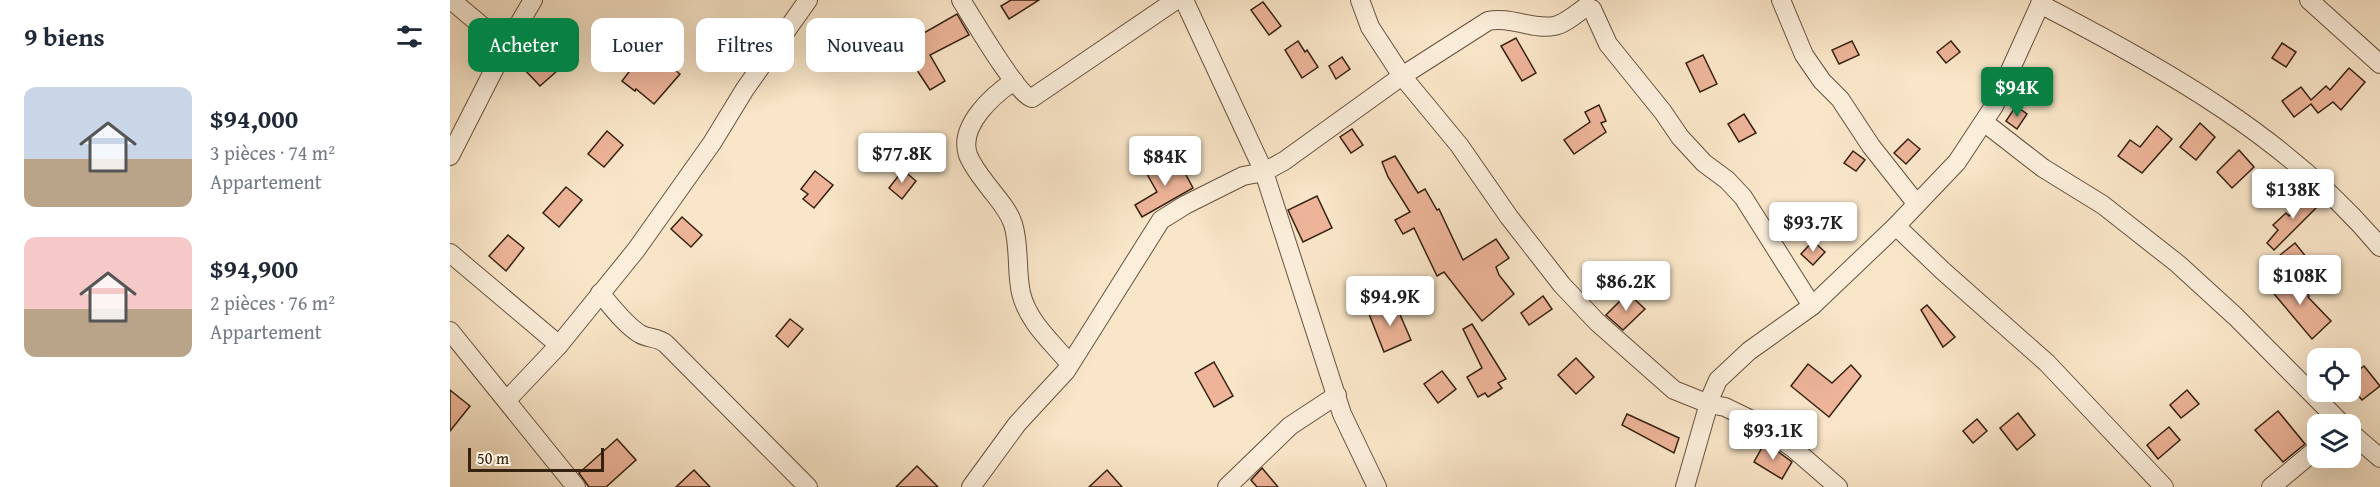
<!DOCTYPE html>
<html lang="fr">
<meta charset="utf-8">
<style>
body{margin:0;font-family:"Gentium Book Plus",serif;background:#f2f2f3;color:#1f2937;height:100vh;display:flex;flex-direction:column;font-size:22px;white-space:nowrap}
*{box-sizing:border-box;margin:0}
p{font-size:20px;color:#747a83}
.icon{flex:none;width:33px;height:33px;fill:none;stroke:currentColor;stroke-width:2;stroke-linecap:round;stroke-linejoin:round}
.map{position:relative;flex:1;overflow:hidden}
.panel{display:flex;flex-direction:column;background:#fff;width:450px}
.panel>*{flex:none}
.top-card{position:absolute;left:18px;top:18px;width:570px;height:54px;display:flex;gap:12px}
.controls{position:absolute;left:1857px;top:348px;display:grid;gap:12px}
.controls a{display:grid;place-items:center;width:54px;height:54px;border-radius:12px;background:#fff;box-shadow:0 6px 24px #0002;font-size:30px}
.scale{position:absolute;left:18px;bottom:15px;width:136px;box-sizing:border-box;padding-left:6px;border:3px solid #36210f;border-top:0;font-size:16px;line-height:21px;white-space:nowrap;color:#36210f;-webkit-text-stroke:4px #fbeedb;paint-order:stroke}
.price{position:absolute;translate:-50% -51px;padding:0 14px;border-radius:6px;background:#fff;color:#222;font-size:20px;line-height:39px;filter:drop-shadow(0 2px 3px #0008)}
.price::after{content:'';position:absolute;left:50%;top:36px;width:18px;height:14px;margin-left:-9px;background:inherit;clip-path:polygon(0 0,100% 0,50% 100%)}
.price.active{background:#0b8043;color:#fff}
ul{padding:0;list-style:none}
li{display:flex;align-items:center;gap:18px;height:150px;padding:0 24px}
li span{display:grid;place-items:center;flex:none;width:168px;height:120px;border-radius:12px;color:#555}
li>.icon{margin-inline-start:auto}
span .icon{width:72px;height:72px;fill:#fffc;stroke-width:1}
li b{font-size:26px}
h2{display:flex;justify-content:space-between;align-items:center;height:72px;padding:0 24px;font-size:26px}
.chip{padding:0 21px;border-radius:12px;background:#fff;box-shadow:0 6px 24px #0002;font-size:21px;line-height:54px}
.chip.active{background:#0b8043;color:#fff}
main{display:flex;flex:1;min-height:0}
.map>svg:first-child{display:block}
</style>
<main>
<section class="panel">
<h2>9 biens<svg class="icon" aria-label="filters" viewBox="0 0 24 24"><path d="M4 7h16M4 17h16"/><circle cx="9" cy="7" r="2"/><circle cx="15" cy="17" r="2"/></svg></h2>
<ul>
<li><span style="background:linear-gradient(#c9d6e8 60%,#b9a48a 0)"><svg class="icon" aria-label="home" viewBox="0 0 24 24"><path d="M3 11l9-7 9 7M6 9v11h12V9"/></svg></span><div><b>$94,000</b><p>3 pièces · 74 m²</p><p>Appartement</p></div></li>
<li><span style="background:linear-gradient(#f6c9c9 60%,#b9a48a 0)"><svg class="icon" aria-label="home" viewBox="0 0 24 24"><path d="M3 11l9-7 9 7M6 9v11h12V9"/></svg></span><div><b>$94,900</b><p>2 pièces · 76 m²</p><p>Appartement</p></div></li>
</ul>
</section>
<div class="map">
<svg width="1930" height="487" viewBox="0 0 1930 487">
<rect width="100%" height="100%" fill="#f9e5c8"/>
<filter id="stains"><feTurbulence type="fractalNoise" baseFrequency=".00333" numOctaves="4"/><feColorMatrix values="0 0 0 0 .2 0 0 0 0 .09 0 0 0 0 .02 0 0 0 .5 -.17"/></filter>
<radialGradient id="worn" r=".72"><stop offset=".6" stop-color="#630" stop-opacity="0"/><stop offset="1" stop-color="#630" stop-opacity=".3"/></radialGradient>
<g fill="#edb499" stroke="#36210f" stroke-width="1.5">
<polygon points="561,0 589,0 559,19 551,6"/>
<polygon points="813,2 831,26 819,35 801,10"/>
<polygon points="507,14 519,35 480,55 495,81 480,90 451,46"/>
<polygon points="1066,38 1086,73 1072,81 1051,46"/>
<polygon points="848,41 855,52 857,50 868,67 852,78 835,50"/>
<polygon points="1402,41 1409,55 1389,64 1382,50"/>
<polygon points="1501,41 1510,52 1496,63 1487,52"/>
<polygon points="1832,43 1846,52 1836,67 1822,58"/>
<polygon points="197,48 230,74 204,104 186,89 185,91 172,81"/>
<polygon points="92,54 107,71 90,86 74,69"/>
<polygon points="1253,55 1267,84 1250,92 1236,63"/>
<polygon points="892,57 900,69 886,79 879,66"/>
<polygon points="1899,68 1915,82 1891,110 1883,102 1868,113 1861,104 1844,117 1832,101 1851,87 1861,100 1876,86 1880,90"/>
<polygon points="1149,105 1156,121 1151,123 1156,132 1124,154 1114,140 1140,122 1135,112"/>
<polygon points="1566,106 1577,114 1567,129 1556,121"/>
<polygon points="1294,114 1306,133 1289,142 1278,124"/>
<polygon points="1750,123 1765,137 1746,160 1730,147"/>
<polygon points="1707,126 1722,139 1692,173 1668,156 1680,140 1690,147"/>
<polygon points="902,129 913,145 901,153 890,137"/>
<polygon points="157,131 173,145 154,167 138,154"/>
<polygon points="1458,139 1470,149 1456,164 1444,153"/>
<polygon points="1789,150 1804,167 1782,188 1767,172"/>
<polygon points="1403,151 1415,160 1406,171 1394,163"/>
<polygon points="945,156 968,193 975,189 987,210 989,209 1013,260 1046,239 1059,258 1046,267 1049,275 1064,294 1032,321 994,272 987,276 964,228 953,234 945,220 960,212 938,177 932,162"/>
<polygon points="727,158 743,188 692,217 685,205 707,192 697,174"/>
<polygon points="453,170 466,181 452,199 439,188"/>
<polygon points="365,171 383,185 364,208 353,199 358,194 351,189"/>
<polygon points="116,187 132,200 109,227 93,213"/>
<polygon points="1860,192 1872,202 1824,250 1817,243 1828,230 1823,225 1836,213 1839,216"/>
<polygon points="867,196 882,228 853,242 838,210"/>
<polygon points="232,217 252,235 241,247 221,229"/>
<polygon points="58,235 74,248 56,271 39,256"/>
<polygon points="1363,241 1375,252 1363,265 1351,254"/>
<polygon points="1845,243 1865,268 1850,280 1830,255"/>
<polygon points="1840,273 1859,296 1858,297 1881,321 1862,339 1820,289"/>
<polygon points="1178,293 1195,309 1173,330 1156,315"/>
<polygon points="1093,296 1102,309 1079,325 1071,313"/>
<polygon points="945,303 961,340 934,352 919,314"/>
<polygon points="1477,305 1505,337 1493,347 1471,310"/>
<polygon points="340,319 353,329 338,347 326,336"/>
<polygon points="1022,324 1056,379 1048,383 1052,388 1038,397 1035,393 1028,397 1017,377 1032,368 1013,329"/>
<polygon points="1126,358 1144,377 1126,394 1108,375"/>
<polygon points="764,362 783,396 764,407 745,373"/>
<polygon points="1358,364 1382,383 1401,365 1411,376 1379,417 1341,386"/>
<polygon points="1914,366 1930,386 1912,400 1900,386 1900,377"/>
<polygon points="992,371 1006,389 988,403 974,384"/>
<polygon points="0,390 20,406 0,431"/>
<polygon points="1737,390 1749,404 1731,418 1720,405"/>
<polygon points="1828,411 1855,444 1833,462 1805,430"/>
<polygon points="1568,413 1585,435 1567,450 1550,428"/>
<polygon points="1177,414 1229,438 1224,453 1172,425"/>
<polygon points="1527,419 1537,431 1523,443 1513,431"/>
<polygon points="1719,427 1730,440 1708,459 1697,445"/>
<polygon points="167,439 186,460 156,487 139,487 129,473"/>
<polygon points="1315,442 1342,462 1332,479 1304,462"/>
<polygon points="467,466 488,487 446,487"/>
<polygon points="812,468 828,487 807,487 801,480"/>
<polygon points="244,470 260,487 226,487"/>
<polygon points="657,470 672,487 639,487"/>
</g>
<g fill="none" stroke-linecap="round" stroke-linejoin="round">
<g stroke="#67523d" stroke-width="20">
<g id="minor">
<polyline points="1,0 56,46"/>
<path d="M511,0C522,17 567,95 582,98L726,0"/>
<polyline points="734,0 814,172 892,414 927,487"/>
<path d="M910,0L920,27L952,76L1038,21C1060,16 1082,30 1104,26C1115,24 1127,13 1136,7L1142,9L1158,44L1213,112L1230,137L1254,163L1277,180L1293,197L1362,306"/>
<polyline points="1331,0 1354,55 1372,81 1390,99 1421,146 1466,203"/>
<polyline points="1859,0 1930,64"/>
<path d="M1590,4C1714,68 1839,138 1930,247"/>
<path d="M564,81C543,95 508,126 518,155C522,165 531,177 538,186C547,198 558,209 563,224C570,246 566,270 571,293C578,322 601,341 620,364"/>
<polyline points="1535,123 1593,168 1653,205 1728,264 1786,317 1892,424"/>
<polyline points="0,156 56,46 83,0"/>
<polyline points="1446,226 1493,271 1597,363 1714,487"/>
<polyline points="0,253 109,345"/>
<path d="M150,293C162,307 175,325 190,334C199,339 208,337 216,344L358,487"/>
<polyline points="0,331 126,487"/>
<polyline points="57,400 109,345 186,250 262,143 295,89 358,0"/>
<polyline points="1900,432 1930,458"/>
<polyline points="521,487 567,424 616,371 711,220 735,205 793,176 814,172 834,161 952,76 1009,145 1059,217 1112,285 1147,322 1224,390 1259,404 1275,407 1308,423 1344,449 1388,487"/>
<polyline points="777,487 840,426 887,395"/>
<polyline points="1235,487 1261,396 1268,380 1299,351 1362,306 1446,226 1507,162 1544,106 1592,0"/>
<polyline points="1821,487 1868,448"/>
</g>
</g>
<use href="#minor" stroke="#fbeedb" stroke-width="18"/>
</g>
<rect width="100%" height="100%" filter="url(#stains)"/>
<rect width="100%" height="100%" fill="url(#worn)"/>
</svg>
<div class="controls">
<a><svg class="icon" aria-label="locate" viewBox="0 0 24 24"><circle cx="12" cy="12" r="6"/><path d="M12 2v4M12 18v4M2 12h4M18 12h4"/></svg></a>
<a><svg class="icon" aria-label="layers" viewBox="0 0 24 24"><path d="M12 4l9 5-9 5-9-5zM3 14l9 5 9-5"/></svg></a>
</div>
<div class="scale">50 m</div>
<b class="price active" style="left:1567px;top:118px">$94K</b>
<b class="price" style="left:452px;top:184px">$77.8K</b>
<b class="price" style="left:715px;top:187px">$84K</b>
<b class="price" style="left:1843px;top:220px">$138K</b>
<b class="price" style="left:1363px;top:253px">$93.7K</b>
<b class="price" style="left:1850px;top:306px">$108K</b>
<b class="price" style="left:1176px;top:312px">$86.2K</b>
<b class="price" style="left:940px;top:327px">$94.9K</b>
<b class="price" style="left:1323px;top:461px">$93.1K</b>
<div class="top-card">
<a class="chip active">Acheter</a>
<a class="chip">Louer</a>
<a class="chip">Filtres</a>
<a class="chip">Nouveau</a>
</div>
</div>
</main>
